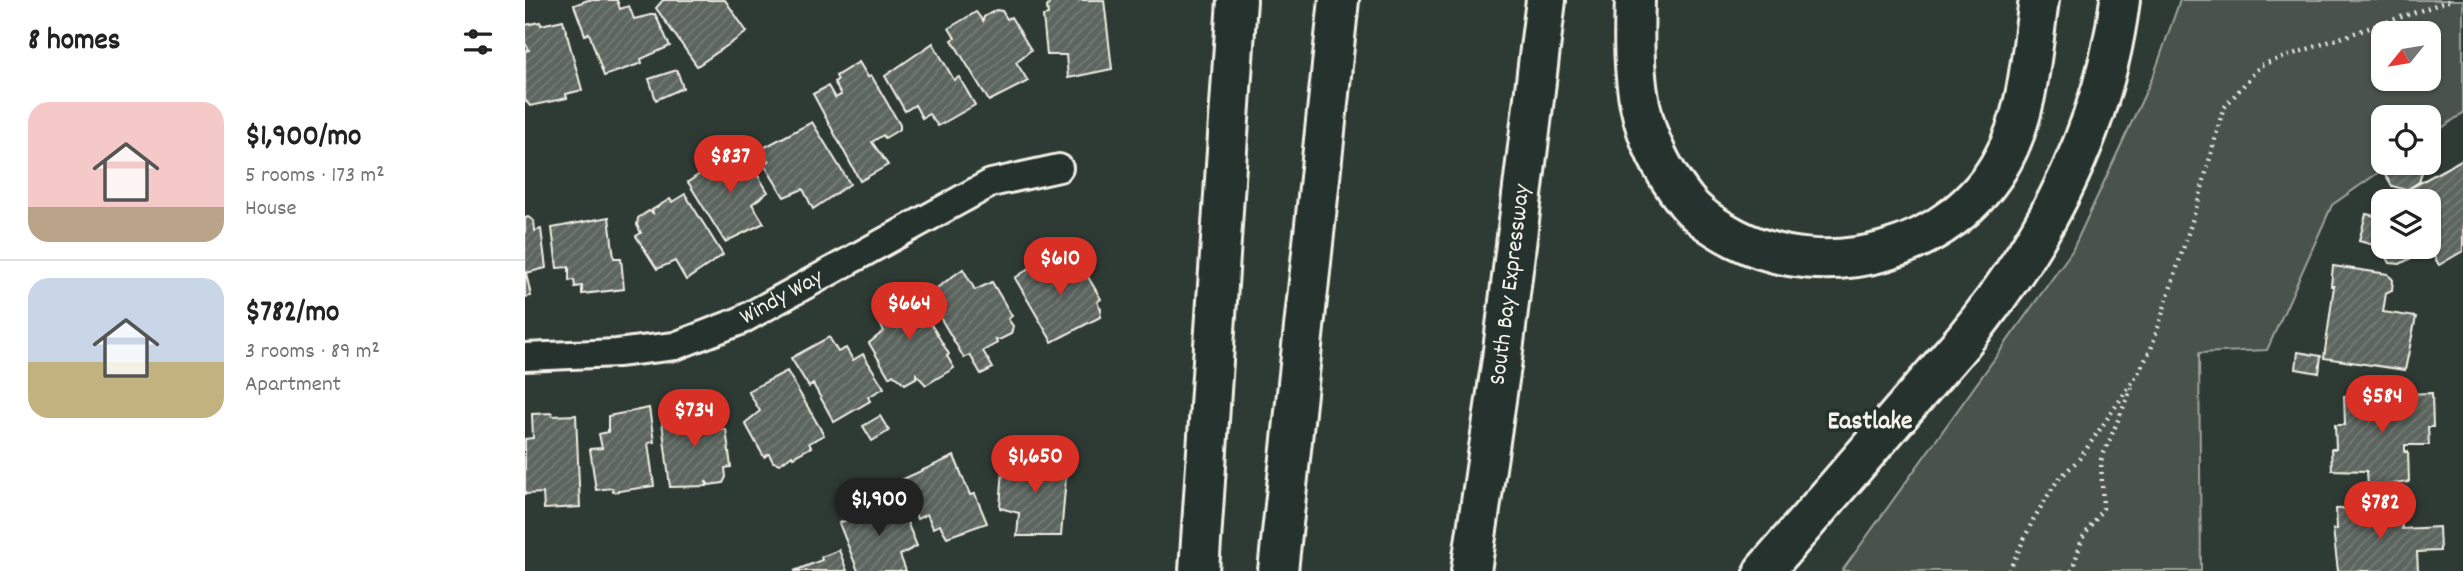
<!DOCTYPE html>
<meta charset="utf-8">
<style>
body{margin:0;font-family:Dekko,sans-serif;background:#f2f2f2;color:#222;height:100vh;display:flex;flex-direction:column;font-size:26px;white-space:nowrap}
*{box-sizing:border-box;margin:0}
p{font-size:23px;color:#767676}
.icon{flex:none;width:38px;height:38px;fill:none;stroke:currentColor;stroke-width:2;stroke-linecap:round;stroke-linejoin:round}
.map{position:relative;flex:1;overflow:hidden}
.drawer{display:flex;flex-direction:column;background:#fff;width:525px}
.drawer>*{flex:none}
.needle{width:46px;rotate:240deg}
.buttons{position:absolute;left:1846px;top:21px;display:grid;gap:14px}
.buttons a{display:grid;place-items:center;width:70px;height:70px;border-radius:14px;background:#fff;box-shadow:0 2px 5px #0004;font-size:35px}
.price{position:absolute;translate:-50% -60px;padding:0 16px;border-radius:24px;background:#d93025;color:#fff;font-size:23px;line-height:46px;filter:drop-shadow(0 2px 4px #0008)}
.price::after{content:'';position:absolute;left:50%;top:42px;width:21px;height:16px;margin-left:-10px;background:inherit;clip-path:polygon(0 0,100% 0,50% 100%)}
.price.selected{background:#222;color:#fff}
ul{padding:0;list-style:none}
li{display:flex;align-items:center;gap:21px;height:175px;padding:0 28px}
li+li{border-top:2px solid #e0e0e0}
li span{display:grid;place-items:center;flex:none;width:196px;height:140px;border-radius:21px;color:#555}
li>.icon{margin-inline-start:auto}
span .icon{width:84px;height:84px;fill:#fffc;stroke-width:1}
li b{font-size:30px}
h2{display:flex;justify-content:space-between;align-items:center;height:84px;padding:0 28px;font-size:30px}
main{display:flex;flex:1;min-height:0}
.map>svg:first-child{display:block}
</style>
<main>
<section class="drawer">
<h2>8 homes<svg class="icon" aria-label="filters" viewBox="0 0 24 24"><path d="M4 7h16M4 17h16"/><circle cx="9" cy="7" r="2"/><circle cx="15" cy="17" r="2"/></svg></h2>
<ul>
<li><span style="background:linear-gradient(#f6c9c9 75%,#b9a48a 0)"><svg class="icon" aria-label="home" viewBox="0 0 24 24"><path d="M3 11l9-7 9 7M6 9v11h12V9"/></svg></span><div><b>$1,900/mo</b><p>5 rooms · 173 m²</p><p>House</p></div></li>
<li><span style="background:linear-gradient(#c9d6e8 60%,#c2b280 0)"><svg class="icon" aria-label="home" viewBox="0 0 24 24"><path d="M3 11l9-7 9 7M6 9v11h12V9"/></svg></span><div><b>$782/mo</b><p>3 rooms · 89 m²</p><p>Apartment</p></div></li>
</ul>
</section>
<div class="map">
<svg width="1938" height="571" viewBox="0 0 1938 571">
<defs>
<pattern id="building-hatch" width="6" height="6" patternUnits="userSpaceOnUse" patternTransform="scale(1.75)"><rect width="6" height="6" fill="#5c655e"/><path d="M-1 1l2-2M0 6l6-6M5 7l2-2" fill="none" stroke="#747c75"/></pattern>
</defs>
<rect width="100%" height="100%" fill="#2e3b34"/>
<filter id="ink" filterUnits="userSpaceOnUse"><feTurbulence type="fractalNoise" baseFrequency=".0143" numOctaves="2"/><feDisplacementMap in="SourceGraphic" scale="14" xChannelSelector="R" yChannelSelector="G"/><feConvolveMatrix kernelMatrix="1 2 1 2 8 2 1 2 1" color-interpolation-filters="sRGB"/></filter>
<g filter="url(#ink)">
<path fill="#48524c" stroke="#9ea29a" stroke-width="2" fill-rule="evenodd" d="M1655,0H1938V113L1904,137V117H1858V163H1867L1807,205L1742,350L1674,353L1676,571H1317L1547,251L1629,74ZM1858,33H1904V79H1858Z"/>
<g fill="url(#building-hatch)" stroke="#f4f1e8" stroke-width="2">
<polygon points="63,0 92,0 95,9 104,6 109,19 130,14 145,46 116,59 117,63 79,76 64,33 60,35 49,5"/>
<polygon points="138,0 200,0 222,32 172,66 131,8"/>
<polygon points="527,0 579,0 587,69 543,78 541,55 522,55 518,16 523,15 522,7"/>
<polygon points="471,10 477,11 482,19 486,17 506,50 491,62 503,81 464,101 427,40 430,38 424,28 451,12 458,21 459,17"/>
<polygon points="38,20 57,90 41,94 42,98 5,106 0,100 0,51 4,50 0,43 0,25 15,22 16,25"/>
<polygon points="408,43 429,80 434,77 450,105 413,126 404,114 397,118 390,105 380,111 360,76"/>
<polygon points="334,62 343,77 346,75 375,125 375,129 360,138 358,135 347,142 363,165 335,181 288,94 303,86 310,98 316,95 309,82 313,80 311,76"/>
<polygon points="152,70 158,88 131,100 124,79"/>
<polygon points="287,122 325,184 288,209 278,189 259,197 239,164 244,161 238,154 240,147"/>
<polygon points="1904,149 1912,156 1910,163 1903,167 1895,163 1904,163"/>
<polygon points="207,152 213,154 218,162 223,159 243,192 227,204 239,223 200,242 163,182"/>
<polygon points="1938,159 1938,251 1914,265 1903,247 1904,201 1868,201 1880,196 1878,192"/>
<polygon points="1862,163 1894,163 1898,169 1894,182 1881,190 1867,186 1860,175"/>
<polygon points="160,194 198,255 161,280 150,261 132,269 111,236 116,233 112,225 113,218 124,211 128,213 127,210 145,199 147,202"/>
<polygon points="1858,207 1858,247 1893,247 1888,249 1886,258 1875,264 1865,263 1856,247 1834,241 1841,214 1850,216"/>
<polygon points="3,217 9,221 10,231 16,229 21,268 1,273 6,296 0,297 0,218"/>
<polygon points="84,217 89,258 96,258 99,289 57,294 57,286 50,287 49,280 44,281 44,267 32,268 27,228"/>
<polygon points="527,253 538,273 556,265 576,299 572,302 576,309 575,317 527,342 490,278"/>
<polygon points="1808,266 1863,274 1868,280 1867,290 1861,293 1858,312 1891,317 1880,370 1799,358 1809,286 1806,286"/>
<polygon points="438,269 450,290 467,282 487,316 483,319 488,326 486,334 474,340 470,339 472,343 458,351 468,368 456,374 445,355 439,358 402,295"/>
<polygon points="386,291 424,354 422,356 429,368 401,385 391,374 391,378 380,384 368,374 364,377 344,343 359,331 348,311"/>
<polygon points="304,337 313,352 321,348 328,360 338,354 359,388 343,397 345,401 309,422 288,384 284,387 266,358"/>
<polygon points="1773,352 1796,356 1794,373 1771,369"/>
<polygon points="262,371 299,435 284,443 286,447 268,457 267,455 255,464 248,462 244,454 239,457 220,423 235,411 223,391"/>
<polygon points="1876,390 1876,394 1907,393 1908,427 1903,427 1904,445 1880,445 1880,452 1883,451 1884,482 1843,487 1842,471 1807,470 1806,449 1811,449 1810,425 1820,425 1819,396 1854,395 1854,391"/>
<polygon points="179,405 183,429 201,429 206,467 200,468 201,477 198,483 184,485 181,481 182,486 145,487 136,414"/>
<polygon points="124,408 129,442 123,443 129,486 88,492 87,488 71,490 65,449 77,448 74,434 83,432 83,416"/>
<polygon points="27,413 27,416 51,415 55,507 19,509 18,493 0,494 0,439 8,438 7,414"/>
<polygon points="355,416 364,431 347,441 338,426"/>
<polygon points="429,456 445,495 450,494 462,523 422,537 415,525 408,528 402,514 392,519 376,480"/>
<polygon points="490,456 527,459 527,463 542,465 536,536 492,536 494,513 475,508 478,469 484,470"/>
<polygon points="362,500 369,503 372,512 377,510 392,546 375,555 381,571 333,571 314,523 329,517 328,514 348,506 349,509"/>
<polygon points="1876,507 1877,529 1914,527 1915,551 1892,552 1893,571 1813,571 1808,529 1812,529 1811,509"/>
<polygon points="314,550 322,571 269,571 297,560 296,557"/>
</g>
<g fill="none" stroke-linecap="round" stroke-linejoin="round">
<g stroke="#f4f1e8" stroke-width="32">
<g id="street">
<path id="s1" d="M0,357L92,353L150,346L215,321L466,183L534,168"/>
</g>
</g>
<g stroke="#f4f1e8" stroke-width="44">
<g id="highway">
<path d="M1110,0C1107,77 1110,137 1160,200C1172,216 1193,229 1210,238C1302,285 1428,252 1478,159C1504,112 1506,53 1514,0"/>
<polyline points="674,571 712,0"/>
<polyline points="753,571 814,0"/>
<path id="s2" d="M946,571L977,359L1021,0"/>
<path d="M1239,571L1438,341C1519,243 1579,128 1595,0"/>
</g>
</g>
<g stroke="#f4f1e8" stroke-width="4.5" stroke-dasharray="2 5" stroke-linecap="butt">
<polyline points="1484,571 1508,520 1532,481 1555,458 1611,377 1626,349 1674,199 1698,109 1736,65 1926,0"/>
<polyline points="1547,571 1557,539 1578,508 1576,460 1607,387"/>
</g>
<use href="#street" stroke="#26332d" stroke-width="26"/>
<use href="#highway" stroke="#26332d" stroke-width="38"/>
</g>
</g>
<g text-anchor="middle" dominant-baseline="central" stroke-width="7" stroke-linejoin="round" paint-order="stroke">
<g font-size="24" fill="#f4f1e8" stroke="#26332d">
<text stroke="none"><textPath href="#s2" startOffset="289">South Bay Expressway</textPath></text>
<text stroke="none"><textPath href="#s1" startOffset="268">Windy Way</textPath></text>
</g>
<g font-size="26" font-weight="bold" fill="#f4f1e8" stroke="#26332d">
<text x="1345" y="422">Eastlake</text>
</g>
</g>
</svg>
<div class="buttons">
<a><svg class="needle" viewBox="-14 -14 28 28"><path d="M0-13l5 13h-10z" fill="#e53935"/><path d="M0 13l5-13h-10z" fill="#767676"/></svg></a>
<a><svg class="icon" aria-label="locate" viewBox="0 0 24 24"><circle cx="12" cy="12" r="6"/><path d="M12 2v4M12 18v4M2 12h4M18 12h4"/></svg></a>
<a><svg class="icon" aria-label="layers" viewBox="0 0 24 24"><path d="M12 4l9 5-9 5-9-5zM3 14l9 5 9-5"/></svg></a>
</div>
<b class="price" style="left:205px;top:195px">$837</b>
<b class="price" style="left:535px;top:297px">$610</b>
<b class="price" style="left:384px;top:342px">$664</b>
<b class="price" style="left:1857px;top:435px">$584</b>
<b class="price" style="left:169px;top:449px">$734</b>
<b class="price" style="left:510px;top:495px">$1,650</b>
<b class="price selected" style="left:354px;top:538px">$1,900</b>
<b class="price" style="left:1855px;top:541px">$782</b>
</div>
</main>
